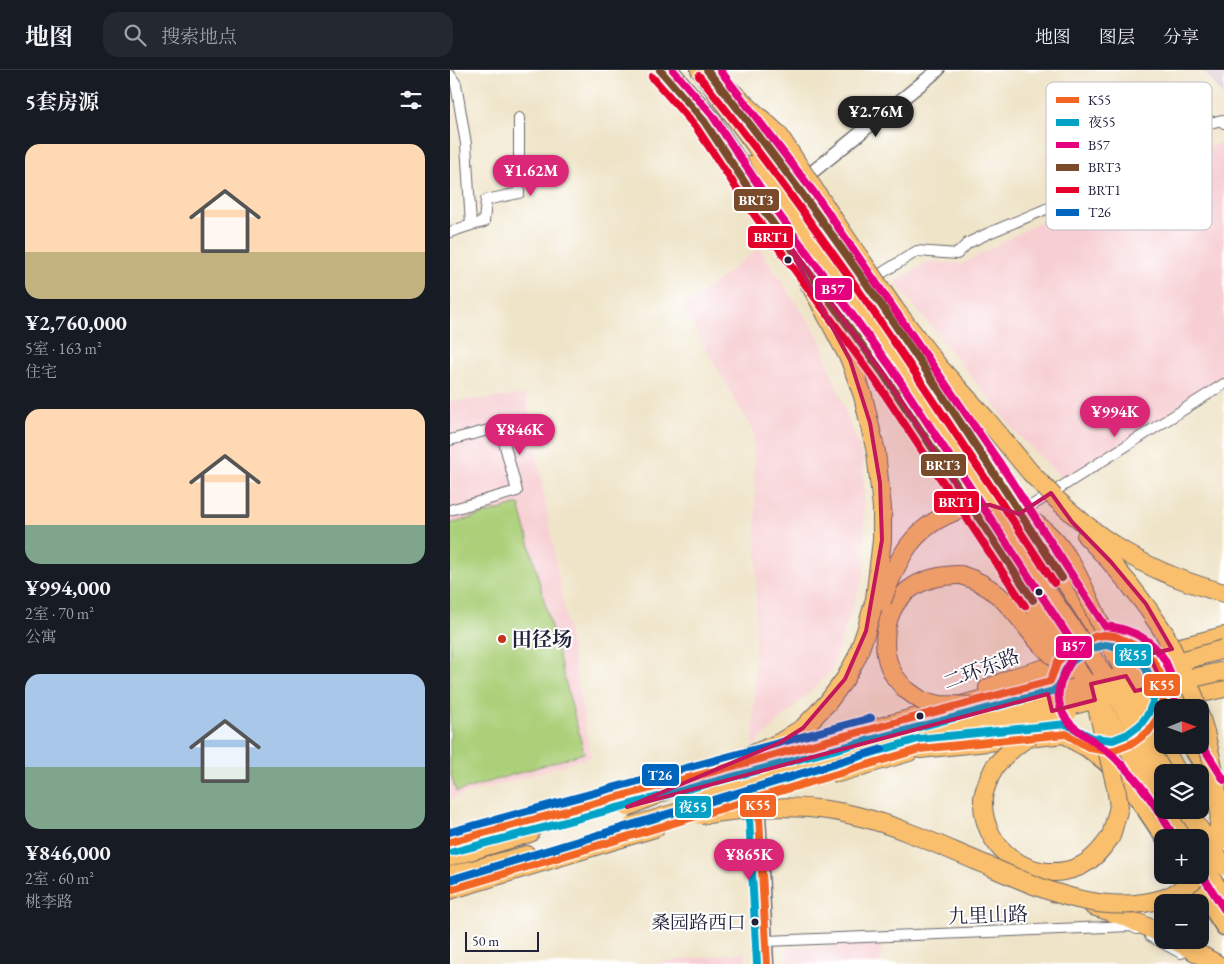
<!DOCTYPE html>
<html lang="zh">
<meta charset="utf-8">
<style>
body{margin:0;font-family:"EB Garamond","Noto Serif SC",serif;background:#242831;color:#f1f3f6;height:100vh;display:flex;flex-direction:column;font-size:19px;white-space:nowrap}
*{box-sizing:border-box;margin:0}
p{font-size:16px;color:#9ea1a6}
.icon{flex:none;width:28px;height:28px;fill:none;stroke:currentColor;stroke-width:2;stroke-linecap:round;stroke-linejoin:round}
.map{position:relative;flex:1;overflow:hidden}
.panel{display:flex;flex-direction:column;background:#171b24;width:450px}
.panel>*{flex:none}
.needle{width:32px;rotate:89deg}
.tools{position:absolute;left:704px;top:629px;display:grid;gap:10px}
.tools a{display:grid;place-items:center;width:55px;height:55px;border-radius:10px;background:#171b24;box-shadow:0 2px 12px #0003;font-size:25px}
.scale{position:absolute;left:15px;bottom:12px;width:74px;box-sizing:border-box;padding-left:5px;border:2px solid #22223b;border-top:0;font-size:14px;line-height:18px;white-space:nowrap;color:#22223b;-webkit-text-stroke:4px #fff;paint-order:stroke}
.price{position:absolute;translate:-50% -42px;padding:0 11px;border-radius:18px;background:#db2777;color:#fff;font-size:16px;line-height:32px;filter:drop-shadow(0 1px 2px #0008)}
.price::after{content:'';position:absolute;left:50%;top:30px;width:15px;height:11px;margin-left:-8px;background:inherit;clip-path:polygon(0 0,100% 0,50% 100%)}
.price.selected{background:#222;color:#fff}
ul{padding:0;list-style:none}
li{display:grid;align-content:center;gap:10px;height:265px;padding:0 25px}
li span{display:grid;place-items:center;height:155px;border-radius:15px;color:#555}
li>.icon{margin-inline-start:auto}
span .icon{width:90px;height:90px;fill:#fffc;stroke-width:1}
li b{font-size:21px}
h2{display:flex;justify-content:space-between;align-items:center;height:60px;padding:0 25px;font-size:21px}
header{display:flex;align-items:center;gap:30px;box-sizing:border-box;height:70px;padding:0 25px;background:#171b24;border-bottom:1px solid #363941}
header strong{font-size:24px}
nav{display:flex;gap:28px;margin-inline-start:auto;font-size:18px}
.search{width:350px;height:45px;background:#242831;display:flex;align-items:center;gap:12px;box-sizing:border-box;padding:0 18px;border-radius:15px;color:#9ea1a6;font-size:19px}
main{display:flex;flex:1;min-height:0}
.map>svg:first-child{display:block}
</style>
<header>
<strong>地图</strong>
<div class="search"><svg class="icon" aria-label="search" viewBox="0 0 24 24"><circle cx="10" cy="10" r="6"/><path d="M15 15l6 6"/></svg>搜索地点</div>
<nav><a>地图</a><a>图层</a><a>分享</a></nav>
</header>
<main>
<section class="panel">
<h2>5套房源<svg class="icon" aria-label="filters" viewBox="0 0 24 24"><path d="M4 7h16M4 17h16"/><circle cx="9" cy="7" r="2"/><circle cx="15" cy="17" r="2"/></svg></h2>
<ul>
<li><span style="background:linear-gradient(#ffd9b3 70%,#c2b280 0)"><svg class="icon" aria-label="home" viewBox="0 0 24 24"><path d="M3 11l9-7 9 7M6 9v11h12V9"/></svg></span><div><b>¥2,760,000</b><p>5室 · 163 m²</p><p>住宅</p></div></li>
<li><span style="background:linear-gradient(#ffd9b3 75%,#7fa58c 0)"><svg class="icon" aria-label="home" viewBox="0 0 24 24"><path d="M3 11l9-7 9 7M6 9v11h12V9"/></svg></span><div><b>¥994,000</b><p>2室 · 70 m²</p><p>公寓</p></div></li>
<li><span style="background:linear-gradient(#a9c7e8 60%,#7fa58c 0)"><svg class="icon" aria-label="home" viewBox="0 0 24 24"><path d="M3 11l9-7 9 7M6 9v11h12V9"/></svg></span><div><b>¥846,000</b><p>2室 · 60 m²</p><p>桃李路</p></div></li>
</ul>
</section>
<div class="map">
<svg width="774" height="894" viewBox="0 0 774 894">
<rect width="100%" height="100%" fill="#fff"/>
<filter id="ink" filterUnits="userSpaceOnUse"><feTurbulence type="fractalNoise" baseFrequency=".02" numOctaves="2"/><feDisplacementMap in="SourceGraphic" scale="10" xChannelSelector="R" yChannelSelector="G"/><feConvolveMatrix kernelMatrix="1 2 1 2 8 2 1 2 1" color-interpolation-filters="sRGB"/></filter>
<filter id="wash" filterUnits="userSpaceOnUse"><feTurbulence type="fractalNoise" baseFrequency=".0096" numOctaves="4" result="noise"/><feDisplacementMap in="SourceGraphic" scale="20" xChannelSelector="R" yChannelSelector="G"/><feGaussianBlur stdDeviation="1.12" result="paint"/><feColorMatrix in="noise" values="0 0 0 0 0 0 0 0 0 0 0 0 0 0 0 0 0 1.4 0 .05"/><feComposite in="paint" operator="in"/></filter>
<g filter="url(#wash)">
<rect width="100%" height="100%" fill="#efe4c8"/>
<g fill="#f7cfd3">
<polygon points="771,72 774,77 774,313 616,412 569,366 445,212 479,191 512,194 590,152"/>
<polygon points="309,178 368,266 413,388 415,500 381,602 303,676 307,484 303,362 233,238"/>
<polygon points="76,325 141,687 0,729 0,331"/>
<polygon points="431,875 431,894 337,894 337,877"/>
<polygon points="295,882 296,894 196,894"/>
</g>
<polygon fill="#d2bdc7" points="753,0 774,0 774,29 772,25"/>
<polygon fill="#acd07a" stroke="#67795a" points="69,434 134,683 6,722 0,701 0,454"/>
</g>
<g filter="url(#ink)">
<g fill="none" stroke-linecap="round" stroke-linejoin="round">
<g stroke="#6a666c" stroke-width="12">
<g id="minor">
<polyline points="0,5 6,14 16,74 21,155 0,162"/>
<polyline points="21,155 34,152 36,130 69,123 69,48"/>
<polyline points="424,208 467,181 507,184 518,173 539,163 708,92 760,53 772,50 774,53"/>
<polyline points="0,370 50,357 67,421 0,440"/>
<polyline points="570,443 774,314"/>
<polyline points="700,866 731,883"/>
<polyline points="317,871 681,856 687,859"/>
</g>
</g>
<g stroke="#6a666c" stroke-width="15">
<g id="tertiary">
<polyline points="350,112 488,0"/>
<polyline points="308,727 317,894"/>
</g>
</g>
<g stroke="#6a666c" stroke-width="19">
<g id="primary">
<path d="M290,40C418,209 533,388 649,565"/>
<polyline points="740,675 766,717"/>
<polyline points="635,677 655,692 680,717 714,768"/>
<polyline points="740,805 774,857"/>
</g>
</g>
<g stroke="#6a666c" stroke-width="20">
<g id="trunk">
<polyline points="250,0 305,75 402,225"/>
<polyline points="299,95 389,234"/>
<path d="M604,427C657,477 703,504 774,523"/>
<path d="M636,466C666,496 692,528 715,564"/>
<circle cx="656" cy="623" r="57"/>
<polyline points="707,583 774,566"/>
<polyline points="538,618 565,607 606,595"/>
<path d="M455,619C452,615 448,611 445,607C428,580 433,538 460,519C475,508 493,505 511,505"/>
<polyline points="713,632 774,618"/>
<polyline points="750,646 755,662"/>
<polyline points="713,675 727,702"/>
<polyline points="470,679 616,664"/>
<polyline points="300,692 600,611"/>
<path d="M545,696C540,706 534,718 533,729C531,779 581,816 628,797C643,791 653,778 661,766"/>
<polyline points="388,703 459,682"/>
<polyline points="718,740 735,768"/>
<polyline points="0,772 219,713"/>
<polyline points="0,787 80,763"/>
<polyline points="0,806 77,785"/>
<polyline points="0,820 205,758"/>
<polyline points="643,836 676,847 712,864"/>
<polyline points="724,870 767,894"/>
</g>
</g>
<use href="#minor" stroke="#fff" stroke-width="10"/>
<use href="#tertiary" stroke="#fff" stroke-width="12"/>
<use href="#primary" stroke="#f9bf6d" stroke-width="16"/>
<use href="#trunk" stroke="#f9bf6d" stroke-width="18"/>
<g stroke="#6a666c" stroke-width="20" stroke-linecap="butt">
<g id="trunk-bridge">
<polyline points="258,0 328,64 386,153 444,238 489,297 537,350 580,402 604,427"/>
<polyline points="402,225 521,413 645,591 713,702"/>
<polyline points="389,234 506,423 643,623 712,732"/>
<path d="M511,505C550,517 563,541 587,570C597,581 608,590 619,600"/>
<path d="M432,531C448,488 462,456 509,440C530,433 548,434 568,443C622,469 633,521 658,570C676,605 694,640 712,675"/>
<polyline points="715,564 744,626 747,638"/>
<polyline points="455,619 472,631 491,635 531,636"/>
<polyline points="647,637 666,717 669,737 661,766"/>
<polyline points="755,662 764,701 770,743 767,775"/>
<polyline points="440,681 635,632 774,601"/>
<path d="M545,696C566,672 590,659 618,642"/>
<polyline points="234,723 463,662 552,636 699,600 774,579"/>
<polyline points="177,737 329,673 353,658 378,632 395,609 407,587 416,561 425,529 432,470 432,438 426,382 413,326 400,290 367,227 295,102 260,48 219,0"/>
<polyline points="737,740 774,796"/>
<path d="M250,745C304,737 357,732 411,747C448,756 491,776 527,791C585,816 651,849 715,828C728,824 739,813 750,805"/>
<polyline points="182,756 405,690"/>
<polyline points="750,791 774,828"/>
</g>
</g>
<use href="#trunk-bridge" stroke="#f9bf6d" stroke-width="18"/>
<g stroke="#fff" stroke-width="11">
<g id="bus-1">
<polyline points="308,727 317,894"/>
<polyline points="0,772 600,611 608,591 621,580 646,566 654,565 665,566 690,578 702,589 710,603 713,618 713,634 707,649 698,662 683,673 665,680 656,681 640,678 616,664 470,679 0,820"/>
</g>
</g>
<g stroke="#fff" stroke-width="11">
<g id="bus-2">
<polyline points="298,728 307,894"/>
<polyline points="0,810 468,669 616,654 643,668 663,670 678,664 690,655 698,644 703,632 703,619 700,607 694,595 684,586 668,577 655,575 643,578 622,591 615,601 609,616 603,621 3,782"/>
</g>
</g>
<g stroke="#fff" stroke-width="11">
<g id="bus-3">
<path d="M223,0L262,45L319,131L442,299L624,575C630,589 600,610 611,639C618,657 632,663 646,673C655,679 663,685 670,693C691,713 707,738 722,763"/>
<path d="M270,0L368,128L549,392L655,556C683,558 712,574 720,603C723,613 721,624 726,633"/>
<polyline points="750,672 774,710"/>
<polyline points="750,802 774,839"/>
</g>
</g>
<g stroke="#fff" stroke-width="11">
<g id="bus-4">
<polyline points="210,0 254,51 311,137 434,305 583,530"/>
<path d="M257,0C387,161 500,335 612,508"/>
</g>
</g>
<g stroke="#fff" stroke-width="11">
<g id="bus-5">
<path d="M249,6C379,167 491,341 604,513"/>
<polyline points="202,7 246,57 303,143 426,311 575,536"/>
</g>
</g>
<g stroke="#fff" stroke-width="11">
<g id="bus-6">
<polyline points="0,762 421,648"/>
<polyline points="0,810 432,679"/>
</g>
</g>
<use href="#bus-1" stroke="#f26522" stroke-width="8"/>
<use href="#bus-2" stroke="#02a2c7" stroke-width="8"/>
<use href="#bus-3" stroke="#e5007d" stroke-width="8"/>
<use href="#bus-4" stroke="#7a4b2a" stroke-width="8"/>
<use href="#bus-5" stroke="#e4002b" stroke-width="8"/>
<use href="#bus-6" stroke="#0065bd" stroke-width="8"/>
</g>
</g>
<path fill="#c2185b" fill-opacity="0.2" stroke="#c2185b" stroke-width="4" stroke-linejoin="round" d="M334,168L434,305L520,435H540L569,444L601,423L622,452L661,492L696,534L722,579L699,584L713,615L685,621L676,606L641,614L645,630L602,641L598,624L177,737L329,673L353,658L395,609L416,561L432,470L430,413L420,353L400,290Z"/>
<g fill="#22223b" stroke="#fff" stroke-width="2">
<circle cx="338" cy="190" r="4.5"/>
<circle cx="589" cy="522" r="4.5"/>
<circle cx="470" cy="646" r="4.5"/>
<circle cx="305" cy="852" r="4.5"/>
</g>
<circle fill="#c8321e" stroke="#fff" stroke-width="2" cx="52" cy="569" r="5"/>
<g text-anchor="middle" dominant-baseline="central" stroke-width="4" stroke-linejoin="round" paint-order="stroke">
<g font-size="19" fill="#22223b" stroke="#fff" text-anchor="end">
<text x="296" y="852">桑园路西口</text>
</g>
<g font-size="20" font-weight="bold" fill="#22223b" stroke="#fff" text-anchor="start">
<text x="62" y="569">田径场</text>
</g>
<g font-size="20" fill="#22223b" stroke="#fff">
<text transform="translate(531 599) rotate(-21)">二环东路</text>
<text transform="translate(538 845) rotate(-2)">九里山路</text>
</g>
</g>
<rect x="596" y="12" width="166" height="148" rx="8" fill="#fff" stroke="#bdbdc4" stroke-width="1"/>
<rect x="606" y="27" width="23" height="6" fill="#f26522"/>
<rect x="606" y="49" width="23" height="7" fill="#02a2c7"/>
<rect x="606" y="72" width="23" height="6" fill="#e5007d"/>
<rect x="606" y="94" width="23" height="7" fill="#7a4b2a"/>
<rect x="606" y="117" width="23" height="6" fill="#e4002b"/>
<rect x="606" y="139" width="23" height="7" fill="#0065bd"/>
<g font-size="14" fill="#22223b">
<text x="638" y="35">K55</text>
<text x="638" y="57">夜55</text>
<text x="638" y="80">B57</text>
<text x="638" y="102">BRT3</text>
<text x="638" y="125">BRT1</text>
<text x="638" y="147">T26</text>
</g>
<g stroke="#fff" stroke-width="2">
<rect x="283" y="118" width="47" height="24" rx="5" fill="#7a4b2a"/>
<rect x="297" y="155" width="47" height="24" rx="5" fill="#e4002b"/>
<rect x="364" y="207" width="39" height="24" rx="5" fill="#e5007d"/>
<rect x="470" y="383" width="47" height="24" rx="5" fill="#7a4b2a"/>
<rect x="483" y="420" width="47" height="24" rx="5" fill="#e4002b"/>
<rect x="605" y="565" width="38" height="24" rx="5" fill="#e5007d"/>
<rect x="664" y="573" width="38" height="24" rx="5" fill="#02a2c7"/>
<rect x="693" y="603" width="38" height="24" rx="5" fill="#f26522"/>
<rect x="191" y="693" width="39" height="24" rx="5" fill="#0065bd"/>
<rect x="289" y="724" width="38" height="24" rx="5" fill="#f26522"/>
<rect x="224" y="725" width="38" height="24" rx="5" fill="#02a2c7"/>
</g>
<g font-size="14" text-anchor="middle" font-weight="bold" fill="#fff">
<text x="306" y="135">BRT3</text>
<text x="321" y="172">BRT1</text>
<text x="383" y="224">B57</text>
<text x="493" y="400">BRT3</text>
<text x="506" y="437">BRT1</text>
<text x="624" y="581">B57</text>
<text x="683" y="590">夜55</text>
<text x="712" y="620">K55</text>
<text x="210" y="710">T26</text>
<text x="308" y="740">K55</text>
<text x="243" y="742">夜55</text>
</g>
</svg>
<div class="tools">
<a><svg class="needle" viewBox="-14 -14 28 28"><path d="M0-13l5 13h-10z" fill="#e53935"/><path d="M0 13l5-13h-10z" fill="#9ea1a6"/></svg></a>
<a><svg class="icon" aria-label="layers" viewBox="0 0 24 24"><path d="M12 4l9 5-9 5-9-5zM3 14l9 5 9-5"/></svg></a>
<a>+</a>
<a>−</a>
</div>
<div class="scale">50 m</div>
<b class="price selected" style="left:426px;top:68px">¥2.76M</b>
<b class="price" style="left:81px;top:127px">¥1.62M</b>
<b class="price" style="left:665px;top:368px">¥994K</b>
<b class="price" style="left:70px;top:386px">¥846K</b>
<b class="price" style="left:299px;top:811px">¥865K</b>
</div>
</main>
